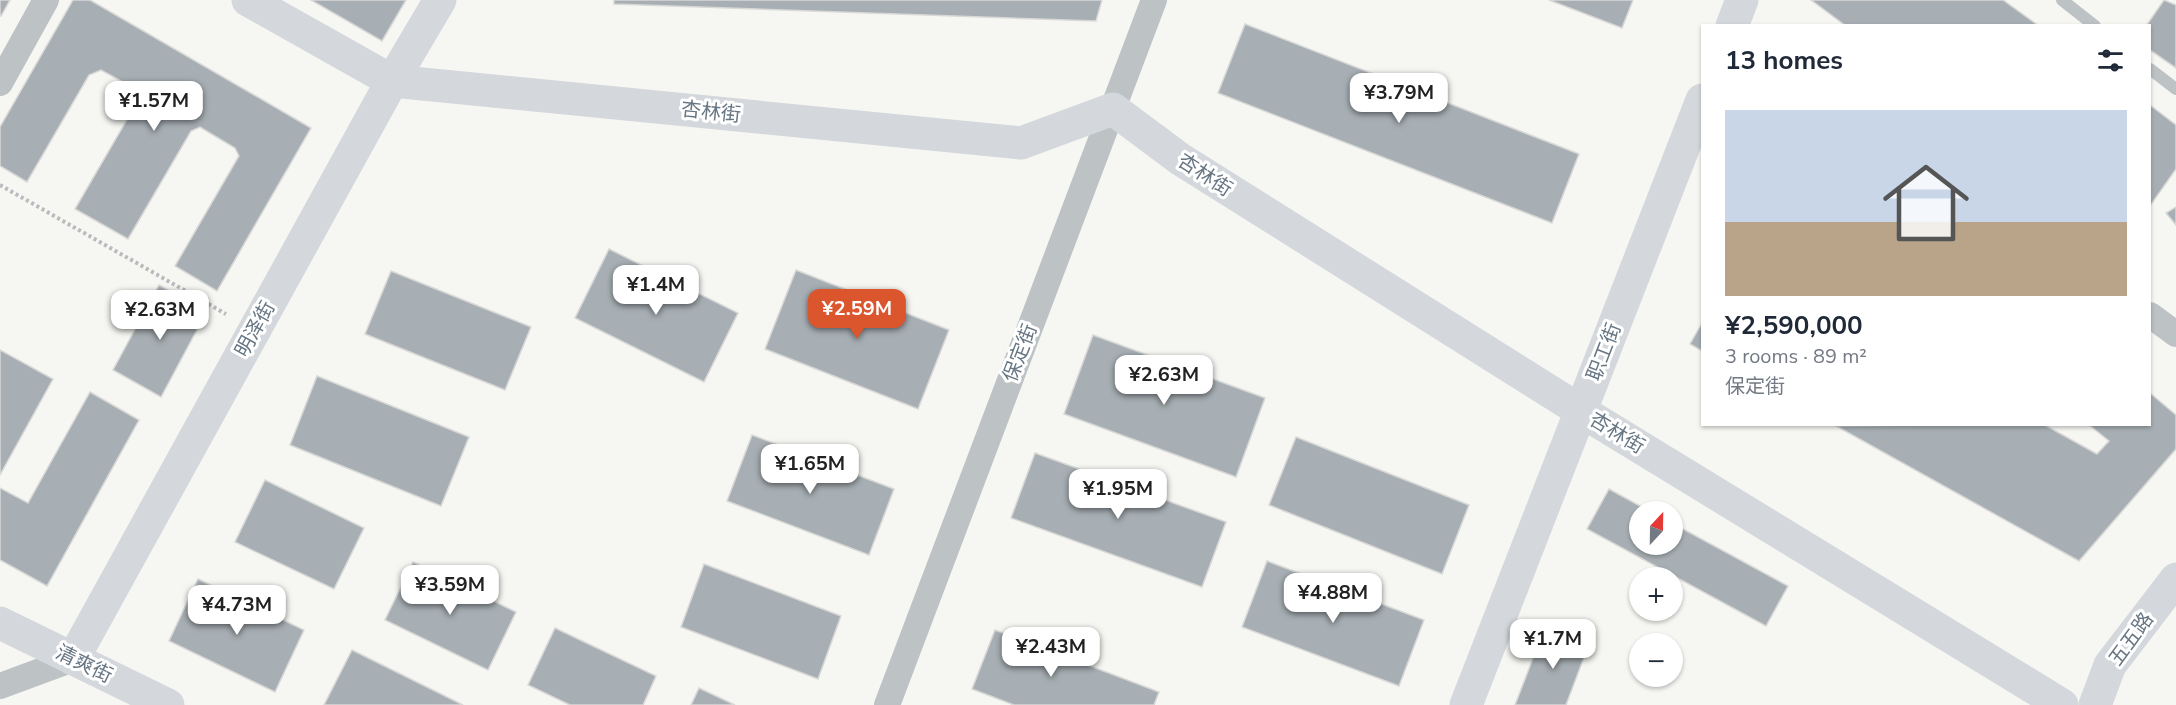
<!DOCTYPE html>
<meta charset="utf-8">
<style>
body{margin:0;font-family:"Nunito Sans","Noto Sans SC",sans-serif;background:#f2f2f3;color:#1f2937;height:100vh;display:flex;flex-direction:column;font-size:22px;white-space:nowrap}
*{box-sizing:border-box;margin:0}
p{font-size:20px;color:#747a83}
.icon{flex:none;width:33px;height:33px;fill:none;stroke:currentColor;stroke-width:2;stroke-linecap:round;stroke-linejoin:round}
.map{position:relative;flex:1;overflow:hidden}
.panel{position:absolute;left:1701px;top:24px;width:450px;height:402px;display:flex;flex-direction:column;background:#fff;border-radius:0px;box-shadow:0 2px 4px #0004}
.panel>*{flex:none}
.needle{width:39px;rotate:22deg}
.tools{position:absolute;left:1629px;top:501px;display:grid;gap:12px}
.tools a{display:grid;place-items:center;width:54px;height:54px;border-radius:50%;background:#fff;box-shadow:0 2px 4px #0004;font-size:30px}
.price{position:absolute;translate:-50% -51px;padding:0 14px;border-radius:12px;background:#fff;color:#222;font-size:20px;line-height:39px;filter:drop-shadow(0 2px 3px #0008)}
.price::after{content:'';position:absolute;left:50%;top:36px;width:18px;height:14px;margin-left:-9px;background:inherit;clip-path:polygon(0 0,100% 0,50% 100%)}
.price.current{background:#dc562d;color:#fff}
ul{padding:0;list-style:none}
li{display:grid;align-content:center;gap:12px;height:318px;padding:0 24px}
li+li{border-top:2px solid #e0e1e3}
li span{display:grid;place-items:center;height:186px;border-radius:0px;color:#555}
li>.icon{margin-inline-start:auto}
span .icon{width:108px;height:108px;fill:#fffc;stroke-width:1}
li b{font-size:26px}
h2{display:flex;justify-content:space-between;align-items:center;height:72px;padding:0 24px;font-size:26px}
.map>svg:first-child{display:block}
</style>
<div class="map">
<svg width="2176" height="705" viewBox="0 0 2176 705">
<rect width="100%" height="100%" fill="#f6f6f3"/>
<g fill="#a7afb4" stroke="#d8d8d6" stroke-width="1.5">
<polygon points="0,0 10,0 1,16 0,16"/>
<polygon points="73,0 90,0 311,128 217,291 175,266 239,156 235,148 200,127 191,131 128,239 75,209 139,99 136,89 101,70 89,75 27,182 0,166 0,127"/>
<polygon points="311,0 406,0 382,41"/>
<polygon points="614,0 1102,0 1096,21 614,4"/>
<polygon points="1549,0 1633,0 1622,28"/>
<polygon points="1811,0 2003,0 2039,26 1846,26"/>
<polygon points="2164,0 2176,5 2176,68 2150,50 2150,26 2146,26"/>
<polygon points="1245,24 1579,154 1552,223 1218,93"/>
<polygon points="2150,105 2176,125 2176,169 2150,206"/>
<polygon points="2176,207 2176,225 2166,213"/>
<polygon points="609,249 738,313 704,382 575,318"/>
<polygon points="796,270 949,330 918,409 765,349"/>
<polygon points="391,271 531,327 505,390 365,334"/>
<polygon points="159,285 207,311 161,397 113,370"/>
<polygon points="1702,323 1702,351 1690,344"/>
<polygon points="1093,335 1265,398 1236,477 1064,414"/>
<polygon points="0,350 53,379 0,475"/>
<polygon points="317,376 469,437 441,506 290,445"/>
<polygon points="90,392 139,420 47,586 0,560 0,488 28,503"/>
<polygon points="2150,393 2176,415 2176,449 2079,561 1836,426 2043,424 2097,454 2109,441 2088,424 2150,424"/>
<polygon points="752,435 894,489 869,555 727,501"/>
<polygon points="1296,437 1469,505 1442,574 1269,505"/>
<polygon points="1035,453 1226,522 1202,587 1011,518"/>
<polygon points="265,480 364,528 334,589 235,542"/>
<polygon points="1609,489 1651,512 1640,512 1640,544 1672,544 1672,523 1788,586 1766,626 1587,529"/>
<polygon points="1267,561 1424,620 1399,686 1242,627"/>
<polygon points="413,562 516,612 488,670 385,620"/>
<polygon points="704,564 841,616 818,679 681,627"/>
<polygon points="198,579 304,630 275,692 169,641"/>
<polygon points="1545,627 1589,644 1566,705 1515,705"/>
<polygon points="555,628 656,676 643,705 570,705 528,685"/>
<polygon points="995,630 1159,692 1154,705 1014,705 972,689"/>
<polygon points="352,650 463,705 324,705"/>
<polygon points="699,688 735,705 691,705"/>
</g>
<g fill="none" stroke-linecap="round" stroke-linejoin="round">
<polyline stroke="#b8bbbd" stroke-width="4" stroke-dasharray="3 3" stroke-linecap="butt" points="0,185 226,314"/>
<g stroke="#bdc2c5" stroke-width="12">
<polyline points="2062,0 2095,26"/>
<polyline points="2150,69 2176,89"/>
</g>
<g stroke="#bdc2c5" stroke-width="26">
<polyline points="0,83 46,0"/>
<polyline points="2150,315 2176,334"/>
<polyline points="0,686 73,659"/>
<polyline points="887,705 1154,0"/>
</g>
<g stroke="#d4d8dc" stroke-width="33">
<polyline points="248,0 392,81 1021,143 1113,109 1180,159 1581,411 2062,705"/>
<polyline points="1732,26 1742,0"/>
<polyline points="0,623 168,705"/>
<polyline points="73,659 392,81 440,0"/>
<polyline points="1466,705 1702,100"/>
<polyline points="2095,705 2110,665 2176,579"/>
</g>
</g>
<g text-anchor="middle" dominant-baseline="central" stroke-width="6" stroke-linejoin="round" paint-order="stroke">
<g font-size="20" fill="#677683" stroke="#fff">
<text transform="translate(711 112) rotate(6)">杏林街</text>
<text transform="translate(1205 175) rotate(33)">杏林街</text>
<text transform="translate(255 329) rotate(-61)">明泽街</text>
<text transform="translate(1604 352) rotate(-69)">职工街</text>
<text transform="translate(1020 353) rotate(-69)">保定街</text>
<text transform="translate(1617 433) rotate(31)">杏林街</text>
<text transform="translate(2131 639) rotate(-54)">五五路</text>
<text transform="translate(84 664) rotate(26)">清爽街</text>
</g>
</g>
</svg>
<div class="tools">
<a><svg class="needle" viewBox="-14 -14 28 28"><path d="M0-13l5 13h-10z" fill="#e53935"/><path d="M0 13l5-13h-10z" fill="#747a83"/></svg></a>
<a>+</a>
<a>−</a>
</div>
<b class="price" style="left:1399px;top:124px">¥3.79M</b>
<b class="price" style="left:154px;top:132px">¥1.57M</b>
<b class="price" style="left:656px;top:316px">¥1.4M</b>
<b class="price current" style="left:857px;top:340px">¥2.59M</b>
<b class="price" style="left:160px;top:341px">¥2.63M</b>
<b class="price" style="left:1164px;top:406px">¥2.63M</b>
<b class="price" style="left:810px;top:495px">¥1.65M</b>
<b class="price" style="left:1118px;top:520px">¥1.95M</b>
<b class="price" style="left:450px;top:616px">¥3.59M</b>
<b class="price" style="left:1333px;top:624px">¥4.88M</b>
<b class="price" style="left:237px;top:636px">¥4.73M</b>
<b class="price" style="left:1553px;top:670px">¥1.7M</b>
<b class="price" style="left:1051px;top:678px">¥2.43M</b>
<section class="panel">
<h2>13 homes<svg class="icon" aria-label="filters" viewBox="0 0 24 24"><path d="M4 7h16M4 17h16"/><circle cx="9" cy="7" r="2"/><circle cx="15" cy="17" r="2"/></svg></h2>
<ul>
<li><span style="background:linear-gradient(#c9d6e8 60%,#b9a48a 0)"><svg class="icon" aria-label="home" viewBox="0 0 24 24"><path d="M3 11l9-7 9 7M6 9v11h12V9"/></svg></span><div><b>¥2,590,000</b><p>3 rooms · 89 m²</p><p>保定街</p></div></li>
</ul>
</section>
</div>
